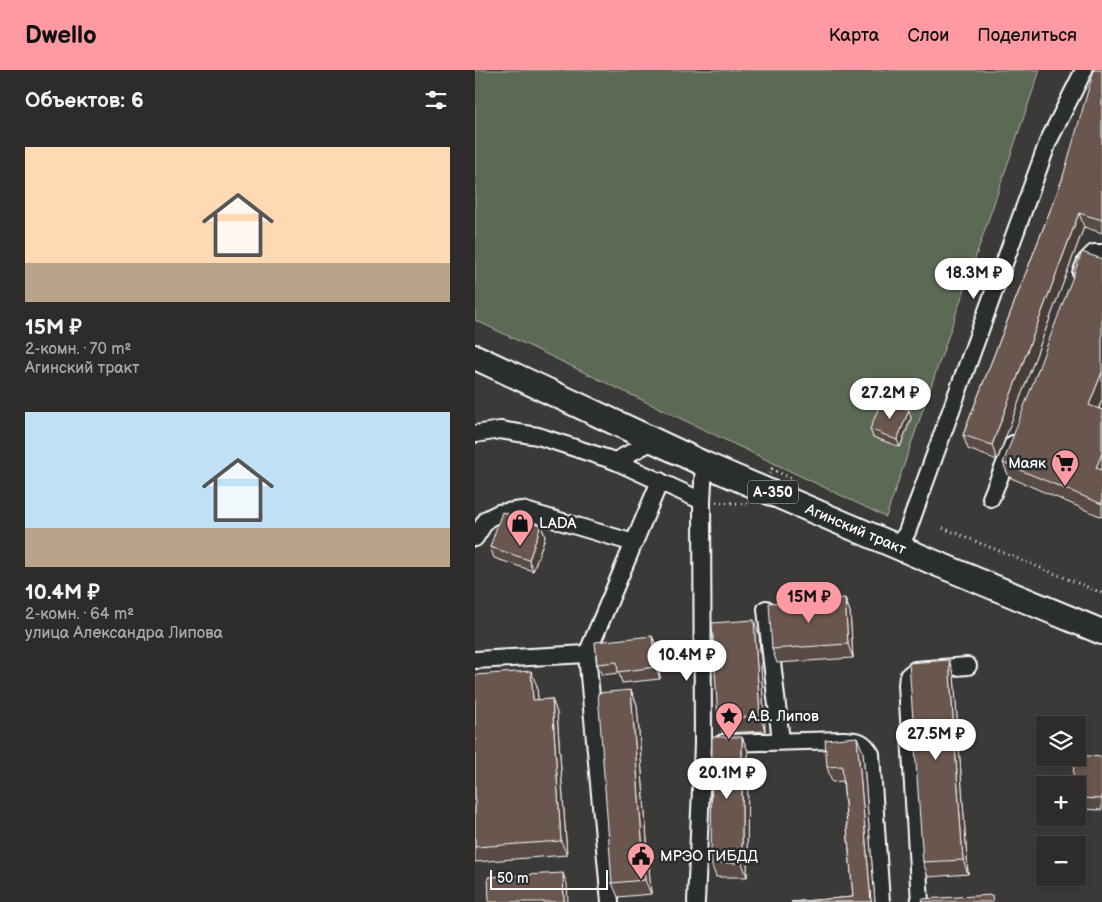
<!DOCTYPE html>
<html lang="ru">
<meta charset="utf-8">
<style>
body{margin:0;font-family:"Balsamiq Sans",sans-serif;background:#353432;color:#f1f3f6;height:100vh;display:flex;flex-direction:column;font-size:19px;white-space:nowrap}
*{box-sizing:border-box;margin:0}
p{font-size:16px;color:#a7a7a8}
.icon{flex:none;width:28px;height:28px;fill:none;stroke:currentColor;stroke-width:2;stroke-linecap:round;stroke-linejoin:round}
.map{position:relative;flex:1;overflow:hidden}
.details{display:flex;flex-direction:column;background:#2d2c2a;width:475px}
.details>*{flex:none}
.controls{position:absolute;left:561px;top:646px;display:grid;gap:10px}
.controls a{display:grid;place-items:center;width:50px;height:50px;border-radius:0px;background:#2d2c2a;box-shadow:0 2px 8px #0003,0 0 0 1px #484847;font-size:25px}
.scale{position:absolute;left:15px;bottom:12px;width:118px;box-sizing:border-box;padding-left:5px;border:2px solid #fff;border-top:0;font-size:14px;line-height:18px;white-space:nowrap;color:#fff;-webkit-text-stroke:4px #2a2d2e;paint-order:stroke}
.price{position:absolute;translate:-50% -42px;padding:0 11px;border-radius:18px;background:#fff;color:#222;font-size:16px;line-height:32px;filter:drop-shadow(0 1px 2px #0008)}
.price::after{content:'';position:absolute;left:50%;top:30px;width:15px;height:11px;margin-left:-8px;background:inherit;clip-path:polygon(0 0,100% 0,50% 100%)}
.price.current{background:#ff9aa2;color:#111}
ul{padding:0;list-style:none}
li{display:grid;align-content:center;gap:10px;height:265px;padding:0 25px}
li span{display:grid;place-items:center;height:155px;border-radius:0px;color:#555}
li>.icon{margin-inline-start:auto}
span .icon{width:90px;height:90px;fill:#fffc;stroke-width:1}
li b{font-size:21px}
h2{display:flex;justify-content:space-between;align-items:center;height:60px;padding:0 25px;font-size:21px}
header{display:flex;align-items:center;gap:30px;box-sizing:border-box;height:70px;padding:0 25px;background:#ff9aa2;color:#111}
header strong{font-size:24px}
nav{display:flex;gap:28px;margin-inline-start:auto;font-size:18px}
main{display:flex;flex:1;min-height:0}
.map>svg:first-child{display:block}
</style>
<header>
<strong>Dwello</strong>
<nav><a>Карта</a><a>Слои</a><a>Поделиться</a></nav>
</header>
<main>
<section class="details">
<h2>Объектов: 6<svg class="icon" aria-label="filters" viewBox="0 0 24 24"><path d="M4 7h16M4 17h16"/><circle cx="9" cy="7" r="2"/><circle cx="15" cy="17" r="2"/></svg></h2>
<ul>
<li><span style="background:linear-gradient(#ffd9b3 75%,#b9a48a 0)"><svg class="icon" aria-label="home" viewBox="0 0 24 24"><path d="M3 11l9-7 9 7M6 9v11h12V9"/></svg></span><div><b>15M ₽</b><p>2-комн. · 70 m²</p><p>Агинский тракт</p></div></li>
<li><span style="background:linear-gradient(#bfe0f5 75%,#b9a48a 0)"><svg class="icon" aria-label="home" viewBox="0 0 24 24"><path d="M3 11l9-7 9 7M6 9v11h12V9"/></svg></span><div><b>10.4M ₽</b><p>2-комн. · 64 m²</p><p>улица Александра Липова</p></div></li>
</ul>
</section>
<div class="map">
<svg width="627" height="832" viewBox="0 0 627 832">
<rect width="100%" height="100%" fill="#3c3a38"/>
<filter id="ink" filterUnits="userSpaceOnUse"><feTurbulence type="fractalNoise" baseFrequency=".02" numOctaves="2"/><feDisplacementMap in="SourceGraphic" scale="10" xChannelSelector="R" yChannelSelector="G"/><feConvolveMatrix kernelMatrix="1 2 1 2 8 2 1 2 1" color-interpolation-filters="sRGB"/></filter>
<g filter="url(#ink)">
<polygon fill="#5c6b54" stroke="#aeb5aa" points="0,0 565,0 411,447 0,250"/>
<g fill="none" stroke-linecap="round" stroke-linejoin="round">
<g stroke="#fff" stroke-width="20">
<g id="minor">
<polyline points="606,203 611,191 619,183 627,183"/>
<polyline points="0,364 25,360 63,366 140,391 178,371"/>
<polyline points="140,391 227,431"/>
<polyline points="516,428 538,374"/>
<polyline points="0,468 12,449 24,443 47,440 159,473"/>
<polyline points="424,477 432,462 573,72 609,0"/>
<polyline points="291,539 306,671"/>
<polyline points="0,590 112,584"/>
<path d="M248,673L369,670C383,671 388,670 396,684L406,832"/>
<polyline points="135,832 112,584 185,411"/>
<polyline points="221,832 228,674 227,431 229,394"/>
<polyline points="445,832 432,615 433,606 440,600 493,596"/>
</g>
</g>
<g stroke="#fff" stroke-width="28">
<g id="highway">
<path id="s1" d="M0,287L229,394L458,492L627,562"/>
</g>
</g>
<g stroke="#fff" stroke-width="3" stroke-dasharray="1 4" stroke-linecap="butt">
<polyline points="295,404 297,399 317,409"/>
<polyline points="241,432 272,434"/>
<polyline points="468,458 627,523"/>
</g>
<use href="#minor" stroke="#2a2d2e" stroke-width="16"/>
<use href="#highway" stroke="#2a2d2e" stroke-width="24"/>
</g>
<g fill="#594b44" stroke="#fff">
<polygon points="627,0 627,163 609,157 522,390 493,379 488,365 587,110"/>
<polygon points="627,330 624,338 627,340 627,447 534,407 528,393"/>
<polygon points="436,348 425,377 398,367 395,359"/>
<polygon points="66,455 70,467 58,501 19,488 15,477"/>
<polygon points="370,528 375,542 378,588 302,593 297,579"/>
<polygon points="284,565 290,661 248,663 243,649"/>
<polygon points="177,566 182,577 185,609 147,613 144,603 127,605 122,594"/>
<polygon points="0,605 62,616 63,630 77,629 82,643 92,785 0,792"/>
<polygon points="479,605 493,804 453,807 448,792"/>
<polygon points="156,620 162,635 176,824 143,827 137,813"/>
<polygon points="267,667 273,681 272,807 241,807 236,793"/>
<polygon points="388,682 400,832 316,832 378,827 368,711 357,712 352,697"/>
<polygon points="627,687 627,740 602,739 602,715"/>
</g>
<g fill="#483d37" stroke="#fff">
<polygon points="604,143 609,157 522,390 517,375"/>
<polygon points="627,302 627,330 619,349 614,335"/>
<polygon points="434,340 436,348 425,377 422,370"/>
<polygon points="627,383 627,411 621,398"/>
<polygon points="66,455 70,467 58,501 54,490"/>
<polygon points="370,528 375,542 378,588 373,574"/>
<polygon points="279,550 284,565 290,661 285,646"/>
<polygon points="177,566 182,577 185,609 181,597"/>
<polygon points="474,590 479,605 493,804 488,790"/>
<polygon points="56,601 62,616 64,644 58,630"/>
<polygon points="156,620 162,635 176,824 170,810"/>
<polygon points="77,629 82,643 92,785 86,771"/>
<polygon points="267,667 273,681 272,807 267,793"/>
<polygon points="382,667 388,682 400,832 396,832"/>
<polygon points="88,803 92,814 93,832 89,832"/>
</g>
<g fill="#67574f" stroke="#fff">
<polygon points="619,0 627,0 627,150 604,143 517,375 488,365 587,110"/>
<polygon points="607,182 627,189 627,302 614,335 627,340 627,383 621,398 627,400 627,434 528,393"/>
<polygon points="407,330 434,340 422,370 395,359"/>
<polygon points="27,442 66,455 54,490 15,477"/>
<polygon points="370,528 373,574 297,579 294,533"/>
<polygon points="279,550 285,646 243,649 237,553"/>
<polygon points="177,566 181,597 143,602 142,592 122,594 120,572"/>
<polygon points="474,590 488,790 448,792 434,593"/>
<polygon points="56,601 58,630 77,629 86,771 0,777 0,605"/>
<polygon points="156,620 170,810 137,813 123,623"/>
<polygon points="237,667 267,667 267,793 236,793"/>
<polygon points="382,667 396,832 316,832 378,827 367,696 352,697 350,670"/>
<polygon points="602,685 627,687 627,729 602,728 602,715 598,715 599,688 602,688"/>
<polygon points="88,803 89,832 14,832 13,807"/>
<polygon points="517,825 518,832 448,832 447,829"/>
</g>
</g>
<defs>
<g id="supermarket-pin" transform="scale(1.4375)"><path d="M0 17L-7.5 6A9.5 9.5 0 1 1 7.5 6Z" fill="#ff9aa2" stroke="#2a2d2e"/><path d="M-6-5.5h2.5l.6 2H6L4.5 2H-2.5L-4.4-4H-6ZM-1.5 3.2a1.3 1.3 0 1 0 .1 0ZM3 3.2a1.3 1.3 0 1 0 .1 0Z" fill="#111"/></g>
<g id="shop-pin" transform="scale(1.4375)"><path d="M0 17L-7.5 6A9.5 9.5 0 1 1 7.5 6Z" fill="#ff9aa2" stroke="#2a2d2e"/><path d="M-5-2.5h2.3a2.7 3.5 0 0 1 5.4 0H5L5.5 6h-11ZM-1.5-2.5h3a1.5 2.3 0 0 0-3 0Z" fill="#111"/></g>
<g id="sight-pin" transform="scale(1.4375)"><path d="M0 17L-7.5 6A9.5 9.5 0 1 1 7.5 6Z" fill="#ff9aa2" stroke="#2a2d2e"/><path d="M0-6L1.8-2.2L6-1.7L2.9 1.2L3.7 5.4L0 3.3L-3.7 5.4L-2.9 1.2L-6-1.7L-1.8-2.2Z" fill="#111"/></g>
<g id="civic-pin" transform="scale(1.4375)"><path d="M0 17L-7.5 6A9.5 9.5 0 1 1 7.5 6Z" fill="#ff9aa2" stroke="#2a2d2e"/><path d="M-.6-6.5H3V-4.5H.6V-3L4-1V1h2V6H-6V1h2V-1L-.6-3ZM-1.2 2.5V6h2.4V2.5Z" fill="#111"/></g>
</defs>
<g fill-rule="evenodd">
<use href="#supermarket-pin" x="590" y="393"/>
<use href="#shop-pin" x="45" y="453"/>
<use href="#sight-pin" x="254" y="646"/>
<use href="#civic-pin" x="166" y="786"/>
</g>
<g text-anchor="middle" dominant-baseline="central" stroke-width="5" stroke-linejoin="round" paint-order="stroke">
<rect fill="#2a2d2e" stroke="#bfc0c0" stroke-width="1" x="273" y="410.5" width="50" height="23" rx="4"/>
<g font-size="14" font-weight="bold" fill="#fff">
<text x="298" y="422">А-350</text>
</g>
<g font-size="15" fill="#fff" stroke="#2a2d2e" text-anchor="start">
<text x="571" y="393" text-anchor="end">Маяк</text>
<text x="64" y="453">LADA</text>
<text x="273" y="646">А.В. Липов</text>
<text x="185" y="786">МРЭО ГИБДД</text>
</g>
<g font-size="15" fill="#fff" stroke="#2a2d2e">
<text stroke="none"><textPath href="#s1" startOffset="418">Агинский тракт</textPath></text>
</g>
</g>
</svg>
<div class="controls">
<a><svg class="icon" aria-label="layers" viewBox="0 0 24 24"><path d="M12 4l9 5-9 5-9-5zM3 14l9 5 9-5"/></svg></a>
<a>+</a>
<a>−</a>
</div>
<div class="scale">50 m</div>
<b class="price" style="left:499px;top:230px">18.3M ₽</b>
<b class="price" style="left:415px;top:350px">27.2M ₽</b>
<b class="price current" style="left:334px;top:554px">15M ₽</b>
<b class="price" style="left:212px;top:612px">10.4M ₽</b>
<b class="price" style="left:461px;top:691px">27.5M ₽</b>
<b class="price" style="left:252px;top:730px">20.1M ₽</b>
</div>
</main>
